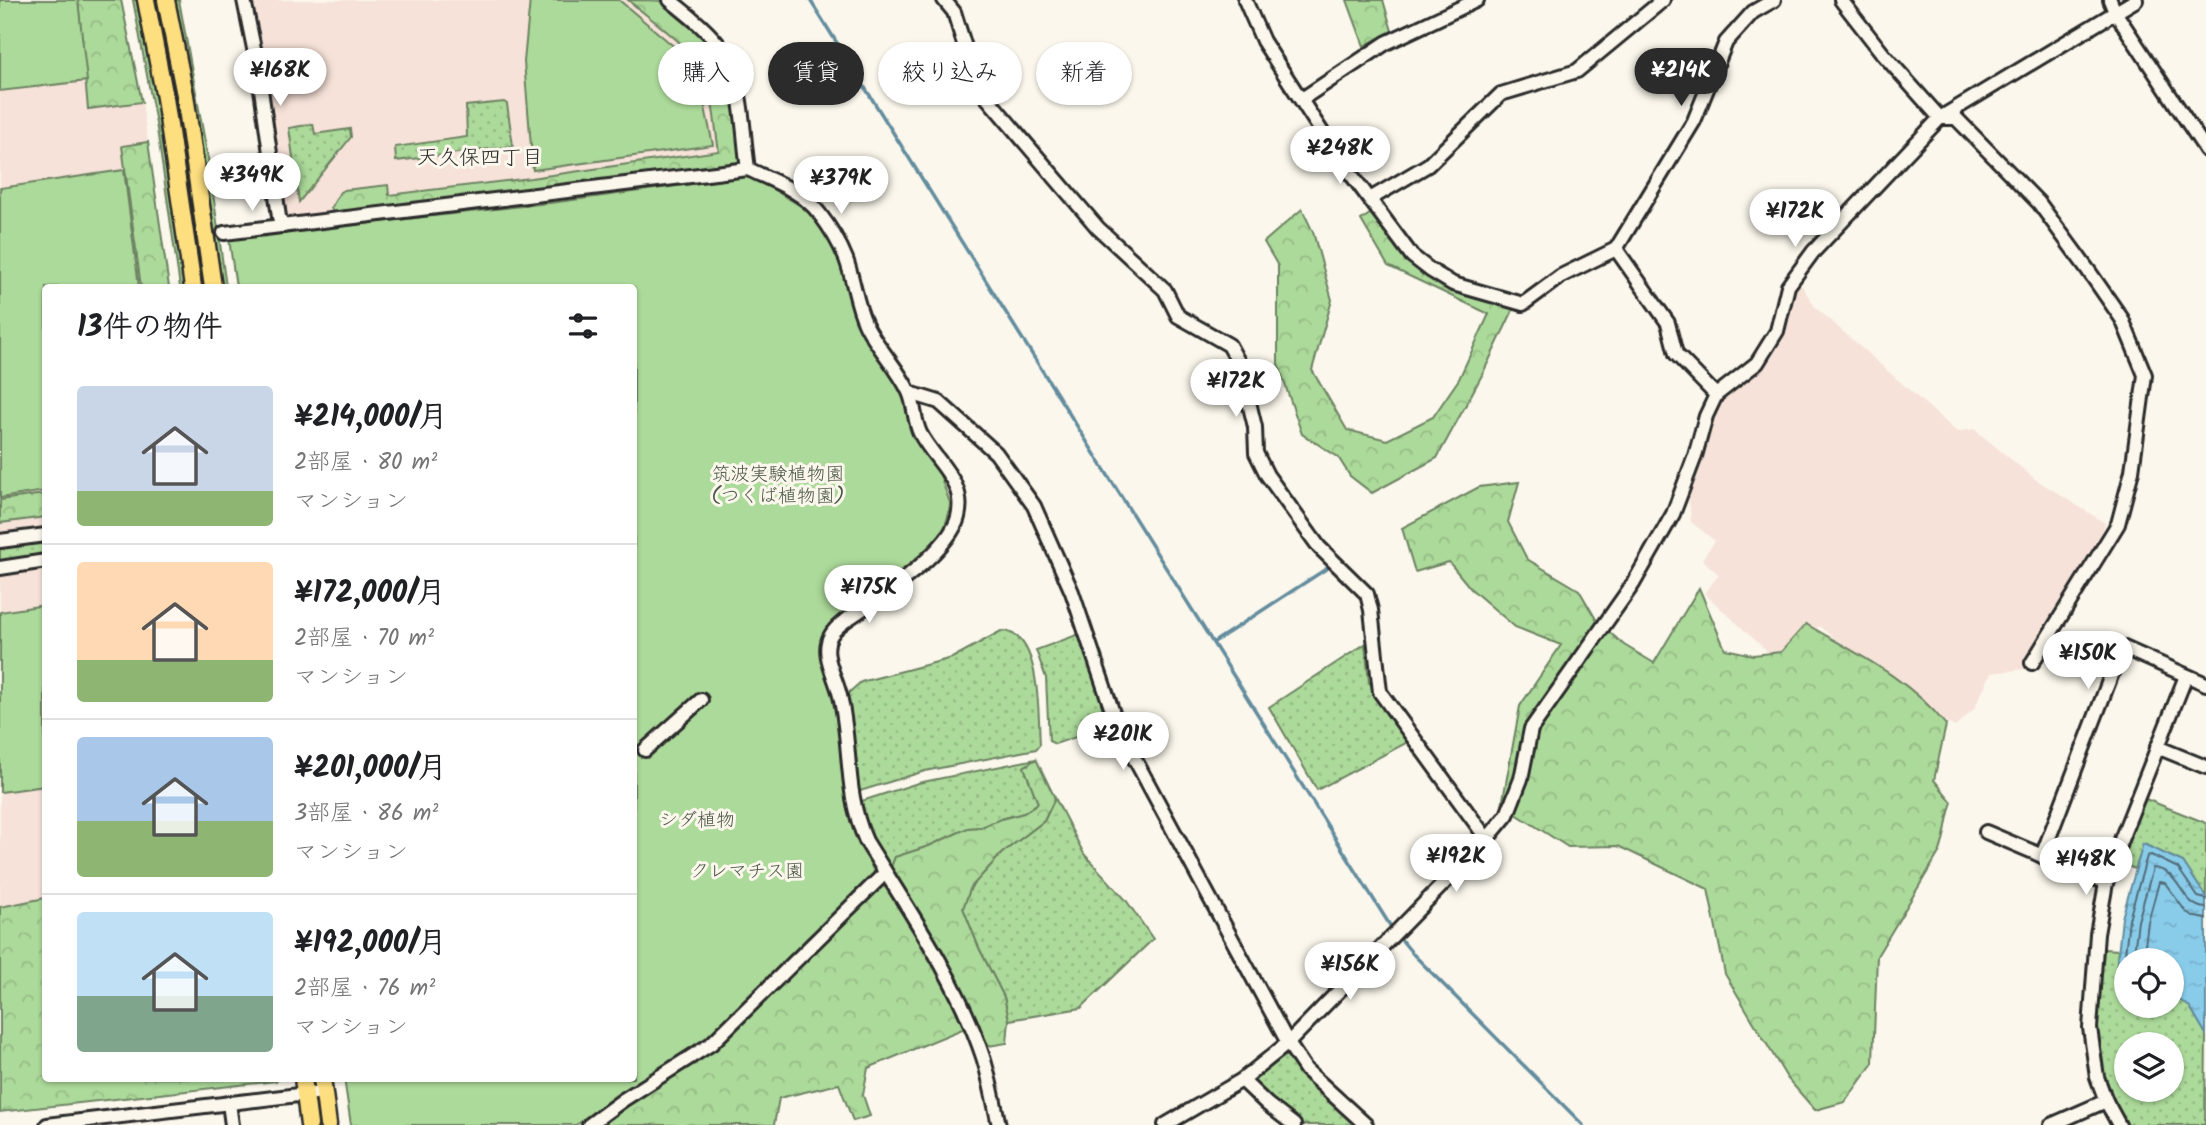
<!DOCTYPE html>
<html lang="ja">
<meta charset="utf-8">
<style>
body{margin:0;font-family:Kalam,"Klee One",sans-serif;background:#f2f2f2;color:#202124;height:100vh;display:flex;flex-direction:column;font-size:26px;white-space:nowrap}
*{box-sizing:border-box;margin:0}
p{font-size:23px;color:#757577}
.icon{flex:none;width:38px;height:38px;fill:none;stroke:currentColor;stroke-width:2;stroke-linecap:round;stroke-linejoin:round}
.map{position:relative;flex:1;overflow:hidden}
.sheet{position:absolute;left:42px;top:284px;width:595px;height:798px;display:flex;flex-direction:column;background:#fff;border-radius:7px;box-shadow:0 2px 5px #0004}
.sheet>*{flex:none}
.hud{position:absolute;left:658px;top:42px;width:665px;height:63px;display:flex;gap:14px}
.buttons{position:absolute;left:2114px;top:948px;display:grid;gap:14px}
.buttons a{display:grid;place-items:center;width:70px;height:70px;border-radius:50%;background:#fff;box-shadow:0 2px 5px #0004;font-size:35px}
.price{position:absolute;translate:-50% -60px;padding:0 16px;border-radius:24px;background:#fff;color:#222;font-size:23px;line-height:46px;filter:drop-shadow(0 2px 4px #0008)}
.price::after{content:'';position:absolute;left:50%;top:42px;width:21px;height:16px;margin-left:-10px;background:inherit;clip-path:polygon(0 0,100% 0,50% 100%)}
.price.selected{background:#2b2b2b;color:#fff}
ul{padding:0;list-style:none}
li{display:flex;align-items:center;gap:21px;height:175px;padding:0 35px}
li+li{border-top:2px solid #e0e0e0}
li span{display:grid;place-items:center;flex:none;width:196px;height:140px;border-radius:7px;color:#555}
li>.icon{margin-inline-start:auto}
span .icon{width:84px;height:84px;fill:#fffc;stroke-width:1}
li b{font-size:30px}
h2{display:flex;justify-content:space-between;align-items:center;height:84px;padding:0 35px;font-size:30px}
.pill{padding:0 24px;border-radius:32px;background:#fff;box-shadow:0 2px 5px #0004;font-size:24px;line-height:63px}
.pill.selected{background:#2b2b2b;color:#fff}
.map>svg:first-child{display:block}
</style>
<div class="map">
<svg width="2206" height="1125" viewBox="0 0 2206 1125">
<defs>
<pattern id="grass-dots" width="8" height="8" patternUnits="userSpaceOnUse" patternTransform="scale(1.75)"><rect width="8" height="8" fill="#acda9a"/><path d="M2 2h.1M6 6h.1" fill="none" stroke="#94bb85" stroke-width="1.8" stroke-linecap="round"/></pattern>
<pattern id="forest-crowns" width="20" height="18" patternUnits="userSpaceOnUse" patternTransform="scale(1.75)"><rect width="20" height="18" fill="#acda9a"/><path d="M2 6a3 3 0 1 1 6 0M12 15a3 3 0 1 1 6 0" fill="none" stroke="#94bb85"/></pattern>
<pattern id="water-ripples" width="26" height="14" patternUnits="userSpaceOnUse" patternTransform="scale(1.75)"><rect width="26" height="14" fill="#89ccea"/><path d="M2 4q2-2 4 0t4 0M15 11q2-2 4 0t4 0" fill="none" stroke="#76afc9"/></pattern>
</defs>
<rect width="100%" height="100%" fill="#fbf7ec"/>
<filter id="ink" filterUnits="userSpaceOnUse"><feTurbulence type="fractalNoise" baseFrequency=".0143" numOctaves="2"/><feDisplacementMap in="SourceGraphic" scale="14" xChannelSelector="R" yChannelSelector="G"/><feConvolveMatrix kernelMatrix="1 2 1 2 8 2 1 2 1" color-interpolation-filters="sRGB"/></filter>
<g filter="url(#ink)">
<g fill="#f6e2d8">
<polygon points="0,0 121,0 142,102 169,287 46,287 46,1078 278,1078 276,1081 0,1112"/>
<polygon points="251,0 660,0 708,42 725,69 731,91 740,160 736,165 290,219 284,214 266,80"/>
<polygon points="1798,280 1815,307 1957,432 1974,429 2035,479 2105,523 2095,553 2025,669 1991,673 1974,709 1955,727 1921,709 1819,626 1780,663 1704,593 1719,575 1702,559 1715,541 1691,522 1689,497 1707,434 1717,408 1724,399 1771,359 1780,342"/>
</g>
<g fill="url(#grass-dots)" stroke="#6c8262" stroke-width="2" fill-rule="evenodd">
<polygon points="133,0 139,0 162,128 185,287 180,287 157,129"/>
<polygon points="174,0 179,0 209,164 226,287 220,287 203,166"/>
<polygon points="504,102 507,104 513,146 396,161 395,147 467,137 466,106"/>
<polygon points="313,124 315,134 350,129 351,137 299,202 289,128"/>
<polygon points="45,540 45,556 0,562 0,547"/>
<path d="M1001,631C1042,631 1038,716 1040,744L1036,749L925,771L857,792L849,711L845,696L861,682L952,658Z"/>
<polygon points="1082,633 1111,720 1109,726 1055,744 1049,741 1046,678 1036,650"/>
<polygon points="1365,644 1369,682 1408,742 1317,790 1269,707"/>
<polygon points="1036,759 1024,767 1038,803 1024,813 1001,819 982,827 968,828 929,846 895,857 890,870 865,823 862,801 918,783"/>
<polygon points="1055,798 1084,854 1126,900 1153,939 1081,1008 1009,1020 1004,997 979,948 963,908 971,887 1002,853 1044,821"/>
<polygon points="2143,798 2206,823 2206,897 2183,862 2144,844 2135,869 2122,864"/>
<path d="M2104,949L2118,950L2115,982L2126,983V1006H2172V995L2190,1007L2206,1034L2205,1125H2128C2086,1075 2097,1008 2104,949ZM2126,1045H2172V1090H2126Z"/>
<polygon points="1283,1051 1287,1052 1359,1125 1302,1125 1253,1086 1253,1077"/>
</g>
<g fill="url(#forest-crowns)" stroke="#6c8262" stroke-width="2">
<polygon points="78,0 121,0 142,102 88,109"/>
<path d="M628,0C637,0 652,0 661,1C669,4 678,16 686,22C736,64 733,100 740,160L736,165L334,214L331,208L340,192L344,190L388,185L389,195L531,178L719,151C715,129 714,103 707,81C698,50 652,21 628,0Z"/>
<polygon points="1347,0 1383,0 1392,31 1364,46"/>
<polygon points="148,142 169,287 141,287 122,146"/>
<polygon points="1302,209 1313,232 1332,300 1312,370 1347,430 1387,440 1433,417 1459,379 1489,314 1388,266 1361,220 1377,209 1430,270 1517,302 1482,375 1437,458 1372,493 1350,476 1338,457 1302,434 1278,364 1278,266 1264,242"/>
<path d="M1519,482L1508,522L1527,559L1579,590L1597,621L1624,645L1654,663L1699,588L1725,649L1753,655L1781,652L1806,624C1856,653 1910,679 1946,725L1934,780L1952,802C1946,818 1946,835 1940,851L1877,956L1873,1063L1845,1102L1815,1110L1787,1078L1725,974L1708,889L1618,846L1568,847L1502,805L1520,706L1561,645L1515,627L1471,589L1449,562L1415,572L1402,528L1479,487Z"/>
<polygon points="45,494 45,517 0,523 0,500"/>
<polygon points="1036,759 1055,798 1044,821 1002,853 971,887 963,908 979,948 1004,997 1009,1020 1007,1043 989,1046 943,955 890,870 895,857 929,846 968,828 982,827 1001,819 1024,813 1038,803 1024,767"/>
<polygon points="886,884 931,955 965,1028 868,1068 863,1095 870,1116 853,1121 839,1084 779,1098 774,1125 598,1125 715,1049 881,886"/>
<polygon points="45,898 46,1078 278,1078 276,1081 0,1112 0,907"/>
</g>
<g fill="#acda9a" stroke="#6c8262" stroke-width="2">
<polygon points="0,0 78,0 87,81 0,91"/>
<polygon points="530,0 619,0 696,65 713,145 533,170 524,62"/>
<polygon points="124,170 139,287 46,287 45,491 0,498 0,188"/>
<polygon points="751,176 809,211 840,258 860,327 905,395 913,435 936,464 950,503 949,513 942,535 914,564 823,639 838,710 846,805 851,822 876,876 706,1041 576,1125 351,1125 344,1078 634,1078 634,287 236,287 229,239 558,202"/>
<polygon points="45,605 45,786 0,792 0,612"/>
</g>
<polygon fill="url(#water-ripples)" stroke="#638c9e" stroke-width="2" points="2143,844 2183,862 2206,897 2206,1034 2190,1007 2172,995 2172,961 2126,961 2126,983 2115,982 2122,918"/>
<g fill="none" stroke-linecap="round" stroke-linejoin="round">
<g stroke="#516b77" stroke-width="2">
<path d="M2133,961L2138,921L2153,868C2182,870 2180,907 2206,908"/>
<polyline points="2143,961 2148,922 2159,882 2165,883 2186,912 2195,917 2206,919"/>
<polyline points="2126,976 2123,972 2129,919 2147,856 2151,855 2178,868 2198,897 2206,899"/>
</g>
<g stroke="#638c9e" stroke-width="3.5">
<polyline points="810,0 1391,927 1413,954 1583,1125"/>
<polyline points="1214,642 1329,567"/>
</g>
<g stroke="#2b2b2b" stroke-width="18">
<g id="minor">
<polyline points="244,0 258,68 279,217 283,226"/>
<path d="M670,0C688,15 707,29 721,48C744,82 742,130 748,169C773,181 801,190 819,213C829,226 840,244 846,259C854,280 856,305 866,325C878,349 898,368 909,392C915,405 914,421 920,433C934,461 967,481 958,517C950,549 890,590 864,608C853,616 838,623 831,635C820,653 836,677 840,696C852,746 844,792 866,841C909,911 957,979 983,1057C990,1079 994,1103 999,1125"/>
<polyline points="944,0 954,12 977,86 1098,228 1165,290 1178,316 1229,345 1240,365 1255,427 1256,453 1267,475 1319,547 1367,594 1371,610 1380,692 1487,839"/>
<polyline points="1245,0 1263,41 1336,154 1412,256 1430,270 1453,284 1523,304 1561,276 1616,249 1694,121 1726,42 1753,12 1774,0"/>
<polyline points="1841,0 1883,54 1940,118"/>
<polyline points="2110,0 2115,12 2206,150"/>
<polyline points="1302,99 1386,43 1477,0"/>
<polyline points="1943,118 1956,118 2039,203 2088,270 2122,319 2145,375 2132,471 2118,524 2032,663"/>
<polyline points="1370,199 1428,165 1501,94 1577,71 1663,0"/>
<polyline points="224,233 748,169"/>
<polyline points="1616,249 1668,323 1676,354 1716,395"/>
<polyline points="910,393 939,402 996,453 1034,506 1072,592 1118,728 1288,1043 1306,1070 1366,1125"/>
<polyline points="0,541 46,535"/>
<polyline points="0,568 46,561"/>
<polyline points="2157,747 2206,767"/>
<polyline points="645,750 701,700"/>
<polyline points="1986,832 2106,883"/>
<polyline points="2042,856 2122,647 2206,684"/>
<polyline points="1242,1080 1267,1104 1294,1125"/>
<polyline points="229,1103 232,1125"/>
<polyline points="47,1125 323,1092"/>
<polyline points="589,1125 623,1100 711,1044 885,873"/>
<polyline points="1165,1125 1242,1080 1288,1043 1487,839 1507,815 1521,779 1531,729 1633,584 1673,514 1695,456 1706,416 1716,395 1757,363 1777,331 1788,286 1813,252 1940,118 2136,0"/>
<polyline points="2051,1125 2106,1101"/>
<polyline points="2119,1125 2106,1101 2097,1077 2090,1028 2097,934 2106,883 2120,842 2186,676"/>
</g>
</g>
<g stroke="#2b2b2b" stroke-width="21">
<g id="major">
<polyline points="146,0 165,98 193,287"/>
<polyline points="166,0 185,95 213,287"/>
<polyline points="303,1078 309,1125"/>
<polyline points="322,1078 328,1125"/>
</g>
</g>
<use href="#minor" stroke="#fbf7ec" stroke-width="12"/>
<use href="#major" stroke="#fddf80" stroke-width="16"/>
</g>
</g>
<g text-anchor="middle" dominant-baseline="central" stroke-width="6" stroke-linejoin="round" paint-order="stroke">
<g font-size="19" fill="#4b5747" stroke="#fbf7ec">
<text x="778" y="475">筑波実験植物園<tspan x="778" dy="22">(つくば植物園)</tspan></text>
<text x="697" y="821">シダ植物</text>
<text x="747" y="872">クレマチス園</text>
</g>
<g font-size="21" fill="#2b2b2b" stroke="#fbf7ec">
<text x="480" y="158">天久保四丁目</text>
</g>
</g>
</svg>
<div class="buttons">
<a><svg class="icon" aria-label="locate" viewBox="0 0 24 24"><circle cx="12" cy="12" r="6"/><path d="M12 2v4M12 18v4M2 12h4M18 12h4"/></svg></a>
<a><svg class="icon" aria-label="layers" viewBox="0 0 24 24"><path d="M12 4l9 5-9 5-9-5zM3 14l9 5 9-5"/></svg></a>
</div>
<b class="price" style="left:280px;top:108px">¥168K</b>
<b class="price selected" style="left:1681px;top:108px">¥214K</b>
<b class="price" style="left:1340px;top:186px">¥248K</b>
<b class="price" style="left:252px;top:213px">¥349K</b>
<b class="price" style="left:841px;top:216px">¥379K</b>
<b class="price" style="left:1795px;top:249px">¥172K</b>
<b class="price" style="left:1236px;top:419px">¥172K</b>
<b class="price" style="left:869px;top:625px">¥175K</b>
<b class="price" style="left:2088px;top:691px">¥150K</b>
<b class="price" style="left:1123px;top:772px">¥201K</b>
<b class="price" style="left:1456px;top:894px">¥192K</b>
<b class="price" style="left:2086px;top:897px">¥148K</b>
<b class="price" style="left:1350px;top:1002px">¥156K</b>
<div class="hud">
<a class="pill">購入</a>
<a class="pill selected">賃貸</a>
<a class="pill">絞り込み</a>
<a class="pill">新着</a>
</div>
<section class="sheet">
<h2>13件の物件<svg class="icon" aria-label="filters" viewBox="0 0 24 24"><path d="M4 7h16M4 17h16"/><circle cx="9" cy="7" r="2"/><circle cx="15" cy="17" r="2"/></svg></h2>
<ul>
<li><span style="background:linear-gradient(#c9d6e8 75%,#8fb573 0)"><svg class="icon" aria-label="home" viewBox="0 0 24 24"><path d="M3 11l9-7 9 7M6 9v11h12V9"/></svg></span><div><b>¥214,000/月</b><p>2部屋 · 80 m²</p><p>マンション</p></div></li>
<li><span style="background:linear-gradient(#ffd9b3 70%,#8fb573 0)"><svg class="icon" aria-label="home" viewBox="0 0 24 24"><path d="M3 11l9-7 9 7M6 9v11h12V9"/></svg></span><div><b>¥172,000/月</b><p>2部屋 · 70 m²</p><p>マンション</p></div></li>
<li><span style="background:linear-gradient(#a9c7e8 60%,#8fb573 0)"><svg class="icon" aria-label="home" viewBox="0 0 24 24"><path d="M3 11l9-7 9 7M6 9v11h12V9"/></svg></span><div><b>¥201,000/月</b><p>3部屋 · 86 m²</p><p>マンション</p></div></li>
<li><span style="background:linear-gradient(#bfe0f5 60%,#7fa58c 0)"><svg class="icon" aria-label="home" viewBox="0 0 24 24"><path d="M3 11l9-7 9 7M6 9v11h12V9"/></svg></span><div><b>¥192,000/月</b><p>2部屋 · 76 m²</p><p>マンション</p></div></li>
</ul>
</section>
</div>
